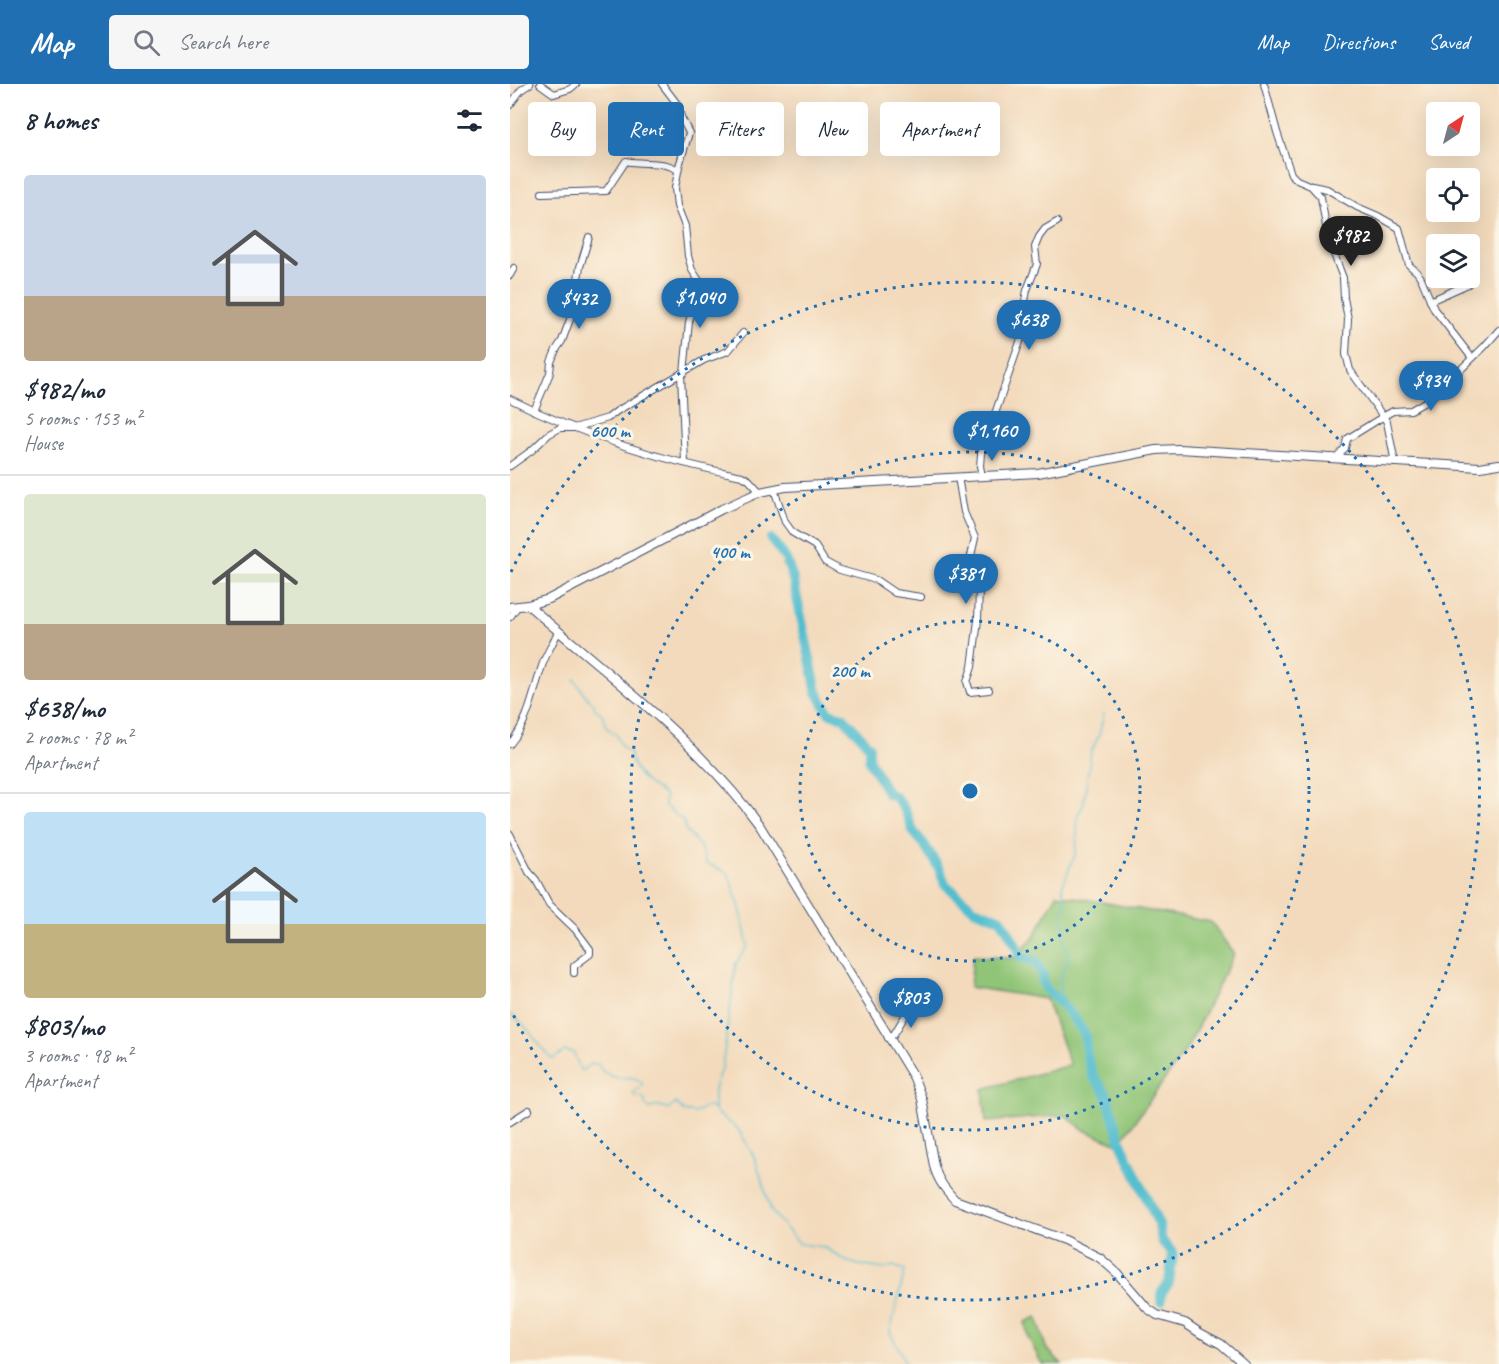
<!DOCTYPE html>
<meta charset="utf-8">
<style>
body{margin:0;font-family:Caveat,sans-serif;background:#f6f6f7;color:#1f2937;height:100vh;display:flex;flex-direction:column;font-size:22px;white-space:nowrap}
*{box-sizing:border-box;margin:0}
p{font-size:20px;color:#747a83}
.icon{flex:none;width:33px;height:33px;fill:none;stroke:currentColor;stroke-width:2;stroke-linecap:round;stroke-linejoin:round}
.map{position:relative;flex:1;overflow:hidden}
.panel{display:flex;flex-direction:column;background:#fff;width:510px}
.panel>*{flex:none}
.guide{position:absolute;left:18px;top:18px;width:570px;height:54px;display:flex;gap:12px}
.needle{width:39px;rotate:36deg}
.tools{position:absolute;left:916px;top:18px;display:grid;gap:12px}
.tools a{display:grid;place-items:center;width:54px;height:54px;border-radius:6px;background:#fff;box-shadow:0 6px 24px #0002;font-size:30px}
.price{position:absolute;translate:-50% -51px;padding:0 14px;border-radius:21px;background:#1f6fb2;color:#fff;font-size:20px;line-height:39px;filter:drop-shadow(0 2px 3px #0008)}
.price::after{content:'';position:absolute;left:50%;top:36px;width:18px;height:14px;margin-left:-9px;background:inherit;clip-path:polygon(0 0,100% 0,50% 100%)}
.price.current{background:#222;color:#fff}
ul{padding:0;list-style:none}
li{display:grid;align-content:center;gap:12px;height:318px;padding:0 24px}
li+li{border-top:2px solid #e0e1e3}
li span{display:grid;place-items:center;height:186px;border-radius:6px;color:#555}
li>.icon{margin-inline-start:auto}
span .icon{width:108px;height:108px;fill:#fffc;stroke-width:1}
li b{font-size:26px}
h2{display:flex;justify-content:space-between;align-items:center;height:72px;padding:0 24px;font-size:26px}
.chip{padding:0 21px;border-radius:6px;background:#fff;box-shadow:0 6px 24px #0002;font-size:21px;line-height:54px}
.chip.current{background:#1f6fb2;color:#fff}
header{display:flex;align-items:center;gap:36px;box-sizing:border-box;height:84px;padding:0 30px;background:#1f6fb2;color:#fff}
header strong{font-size:28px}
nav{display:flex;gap:33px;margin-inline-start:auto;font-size:21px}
.search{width:420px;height:54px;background:#f6f6f7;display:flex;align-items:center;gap:15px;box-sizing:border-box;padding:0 21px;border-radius:6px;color:#747a83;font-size:22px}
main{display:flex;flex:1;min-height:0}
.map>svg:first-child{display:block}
</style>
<header>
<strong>Map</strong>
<div class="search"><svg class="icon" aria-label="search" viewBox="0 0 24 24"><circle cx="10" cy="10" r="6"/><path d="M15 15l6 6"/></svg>Search here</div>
<nav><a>Map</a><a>Directions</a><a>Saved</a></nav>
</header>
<main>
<section class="panel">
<h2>8 homes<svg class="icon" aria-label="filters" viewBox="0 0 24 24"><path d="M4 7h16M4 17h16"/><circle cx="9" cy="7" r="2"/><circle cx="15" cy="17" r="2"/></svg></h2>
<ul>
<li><span style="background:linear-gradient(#c9d6e8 65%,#b9a48a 0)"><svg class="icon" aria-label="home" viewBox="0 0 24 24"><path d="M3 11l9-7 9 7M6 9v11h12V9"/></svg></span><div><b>$982/mo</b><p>5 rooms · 153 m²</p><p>House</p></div></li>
<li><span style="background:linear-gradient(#dfe7d0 70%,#b9a48a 0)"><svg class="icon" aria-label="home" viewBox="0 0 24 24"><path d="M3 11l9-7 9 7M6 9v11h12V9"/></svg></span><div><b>$638/mo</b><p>2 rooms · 78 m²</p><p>Apartment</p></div></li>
<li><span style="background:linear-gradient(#bfe0f5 60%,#c2b280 0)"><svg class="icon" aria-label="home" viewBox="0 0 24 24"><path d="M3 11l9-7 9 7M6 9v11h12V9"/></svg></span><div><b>$803/mo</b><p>3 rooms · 98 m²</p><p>Apartment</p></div></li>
</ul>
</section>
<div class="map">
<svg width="989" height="1280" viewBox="0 0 989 1280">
<rect width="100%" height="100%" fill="#fcf5e5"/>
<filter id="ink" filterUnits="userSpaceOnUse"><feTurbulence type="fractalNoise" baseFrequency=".0167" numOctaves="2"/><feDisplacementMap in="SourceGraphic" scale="12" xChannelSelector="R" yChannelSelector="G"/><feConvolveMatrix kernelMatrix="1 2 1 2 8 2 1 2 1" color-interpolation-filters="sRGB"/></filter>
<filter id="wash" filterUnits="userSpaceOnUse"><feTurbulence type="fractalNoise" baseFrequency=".008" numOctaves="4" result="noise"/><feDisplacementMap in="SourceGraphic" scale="24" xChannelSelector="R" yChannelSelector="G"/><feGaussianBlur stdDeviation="1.35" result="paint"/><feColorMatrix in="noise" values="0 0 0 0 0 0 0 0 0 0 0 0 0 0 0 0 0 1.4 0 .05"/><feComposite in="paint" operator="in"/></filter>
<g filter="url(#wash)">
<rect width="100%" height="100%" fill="#f3dabc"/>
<g fill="#90c577" stroke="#567a6a" stroke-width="1.5">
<polygon points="547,810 701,838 724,870 677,964 609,1060 576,1047 554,1031 476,1038 473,1005 560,981 536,915 460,903 463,872 503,874 524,853"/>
<polygon points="527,1233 536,1264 552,1280 532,1280 518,1253 515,1238"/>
</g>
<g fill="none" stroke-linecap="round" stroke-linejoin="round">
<g stroke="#53becf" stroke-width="1.5">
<path d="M64,595L78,615L84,619V624L92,630L96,643L106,651L112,663L119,668C121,679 127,690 136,698C144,705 149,704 155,713L154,721L173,737L176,747L190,762L196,779L218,789L230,824L238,862L226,879L212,984C204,1000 202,1011 205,1028L228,1045L245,1074L261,1127L290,1160L314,1163L336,1177L349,1181L374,1185L383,1182L395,1186L380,1248L396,1280"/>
<polyline points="552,921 554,916 550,907 550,894 559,873 553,852 555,841 552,831 556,823 552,803 566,768 568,730 573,722 581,668 589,651 594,630"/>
<path d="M0,930C19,941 27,962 43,975L55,967L64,969L70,986H73L80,980H88L92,987C96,989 103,993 107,994C117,994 124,991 132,999V1002L123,1009L126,1013L131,1012L135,1016V1021L139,1024L150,1022L159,1025L166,1019L173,1027L185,1029L194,1023H201L204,1026"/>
</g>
<polyline stroke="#53becf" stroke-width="10" points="261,455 276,475 283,495 307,608 319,629 333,633 359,662 359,676 378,710 385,712 395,726 403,747 414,760 430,786 435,800 464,825 491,835 506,861 510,873 525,877 533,891 533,898 536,905 549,917 566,937 575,951 577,972 583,992 596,1009 612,1061 649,1141 652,1157 663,1169 659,1199 651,1209 651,1217"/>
</g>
</g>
<g filter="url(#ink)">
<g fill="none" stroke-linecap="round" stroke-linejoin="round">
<g stroke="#3b496c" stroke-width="8">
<g id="street">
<polyline points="30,0 44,10 60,5 66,0"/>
<polyline points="152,0 168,21 171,33 179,49 169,82 165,104 167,122 175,142 178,172 182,186 190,198 179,238 174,289"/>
<polyline points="754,0 767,48 781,90 787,96 801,102 811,113 818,154 833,194 834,214 838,235 836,270 840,286 877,338 885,379"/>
<polyline points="0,21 11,6 20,0"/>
<polyline points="802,102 817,105 847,123 868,132 889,144 899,181 907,188 911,194 924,225 962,274"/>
<path d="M32,109L96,107L116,77C134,81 152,76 168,86"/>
<polyline points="0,191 4,184"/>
<polyline points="920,217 958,200"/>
<polyline points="171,291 175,379"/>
<path d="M0,315C72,351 153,377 232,392L239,396L250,408"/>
<polyline points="24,327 40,289 41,278 46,266 52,257 62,230 70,183 79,153"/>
<polyline points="826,375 835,364 837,355 874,332 883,327 901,326 920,315 974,263 989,246"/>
<polyline points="0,382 21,367 39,350 50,344 64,344 98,334 107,327 194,276 218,267 233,249"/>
<polyline points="472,392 470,382 471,370 512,252 514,223 517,206 527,180 525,163 529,153 535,145 547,138"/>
<polyline points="448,393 454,428 465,454 460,476 469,503 468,536 462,583 457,598 460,608 479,606"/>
<polyline points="264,405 275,438 283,449 305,462 315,478 330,486 366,496 385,509 411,513"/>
<polyline points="0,533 7,523"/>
<path d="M0,660C19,637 23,609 32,582C36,570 43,559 48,548"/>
<polyline points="0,750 19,788 26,796 39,820 65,845 80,865 80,870 64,882 64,889"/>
<polyline points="378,954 384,950 404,917"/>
<polyline points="0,1038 19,1026"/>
</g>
</g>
<g stroke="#3b496c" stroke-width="10">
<g id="secondary">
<path d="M18,521C98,591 187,656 250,742L404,994L412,1015L424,1082C428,1097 435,1105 445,1116L554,1156L590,1174L607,1189L637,1224L647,1231L675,1239L690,1249L711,1260L734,1280"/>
<polyline points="0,523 18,521 39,515 212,425 250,408 275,403 528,389 646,366 669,365 970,383 989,380"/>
</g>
</g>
<use href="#street" stroke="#fff" stroke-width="6"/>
<use href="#secondary" stroke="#fff" stroke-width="8"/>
</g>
</g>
<g fill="none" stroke="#1f6fb2" stroke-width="3" stroke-dasharray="3 6">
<circle cx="460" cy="707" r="170"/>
<circle cx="460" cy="707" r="339"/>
<path d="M1 488A509 509 0 1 1 1 926"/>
</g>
<circle cx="460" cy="707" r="9" fill="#1f6fb2" stroke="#fcf5e5" stroke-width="3"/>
<g font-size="18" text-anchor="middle" font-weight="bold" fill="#1f6fb2" stroke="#fcf5e5" stroke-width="6" stroke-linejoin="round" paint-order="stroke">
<text x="100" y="353">600 m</text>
<text x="220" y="474">400 m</text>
<text x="340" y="593">200 m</text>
</g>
</svg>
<div class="tools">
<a><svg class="needle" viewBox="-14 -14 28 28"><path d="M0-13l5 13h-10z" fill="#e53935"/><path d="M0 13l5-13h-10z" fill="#747a83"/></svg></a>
<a><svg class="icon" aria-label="locate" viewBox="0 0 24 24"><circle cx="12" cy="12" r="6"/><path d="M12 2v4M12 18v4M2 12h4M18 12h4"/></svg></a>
<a><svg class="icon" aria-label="layers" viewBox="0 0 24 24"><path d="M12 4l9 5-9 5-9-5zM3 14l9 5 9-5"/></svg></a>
</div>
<b class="price current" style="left:841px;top:183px">$982</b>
<b class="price" style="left:190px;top:245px">$1,040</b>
<b class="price" style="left:69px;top:246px">$432</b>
<b class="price" style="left:519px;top:267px">$638</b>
<b class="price" style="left:921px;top:328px">$934</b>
<b class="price" style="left:482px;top:378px">$1,160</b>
<b class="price" style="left:456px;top:521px">$381</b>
<b class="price" style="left:401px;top:945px">$803</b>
<div class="guide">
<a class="chip">Buy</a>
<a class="chip current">Rent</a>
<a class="chip">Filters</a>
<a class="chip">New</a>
<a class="chip">Apartment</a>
</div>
</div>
</main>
